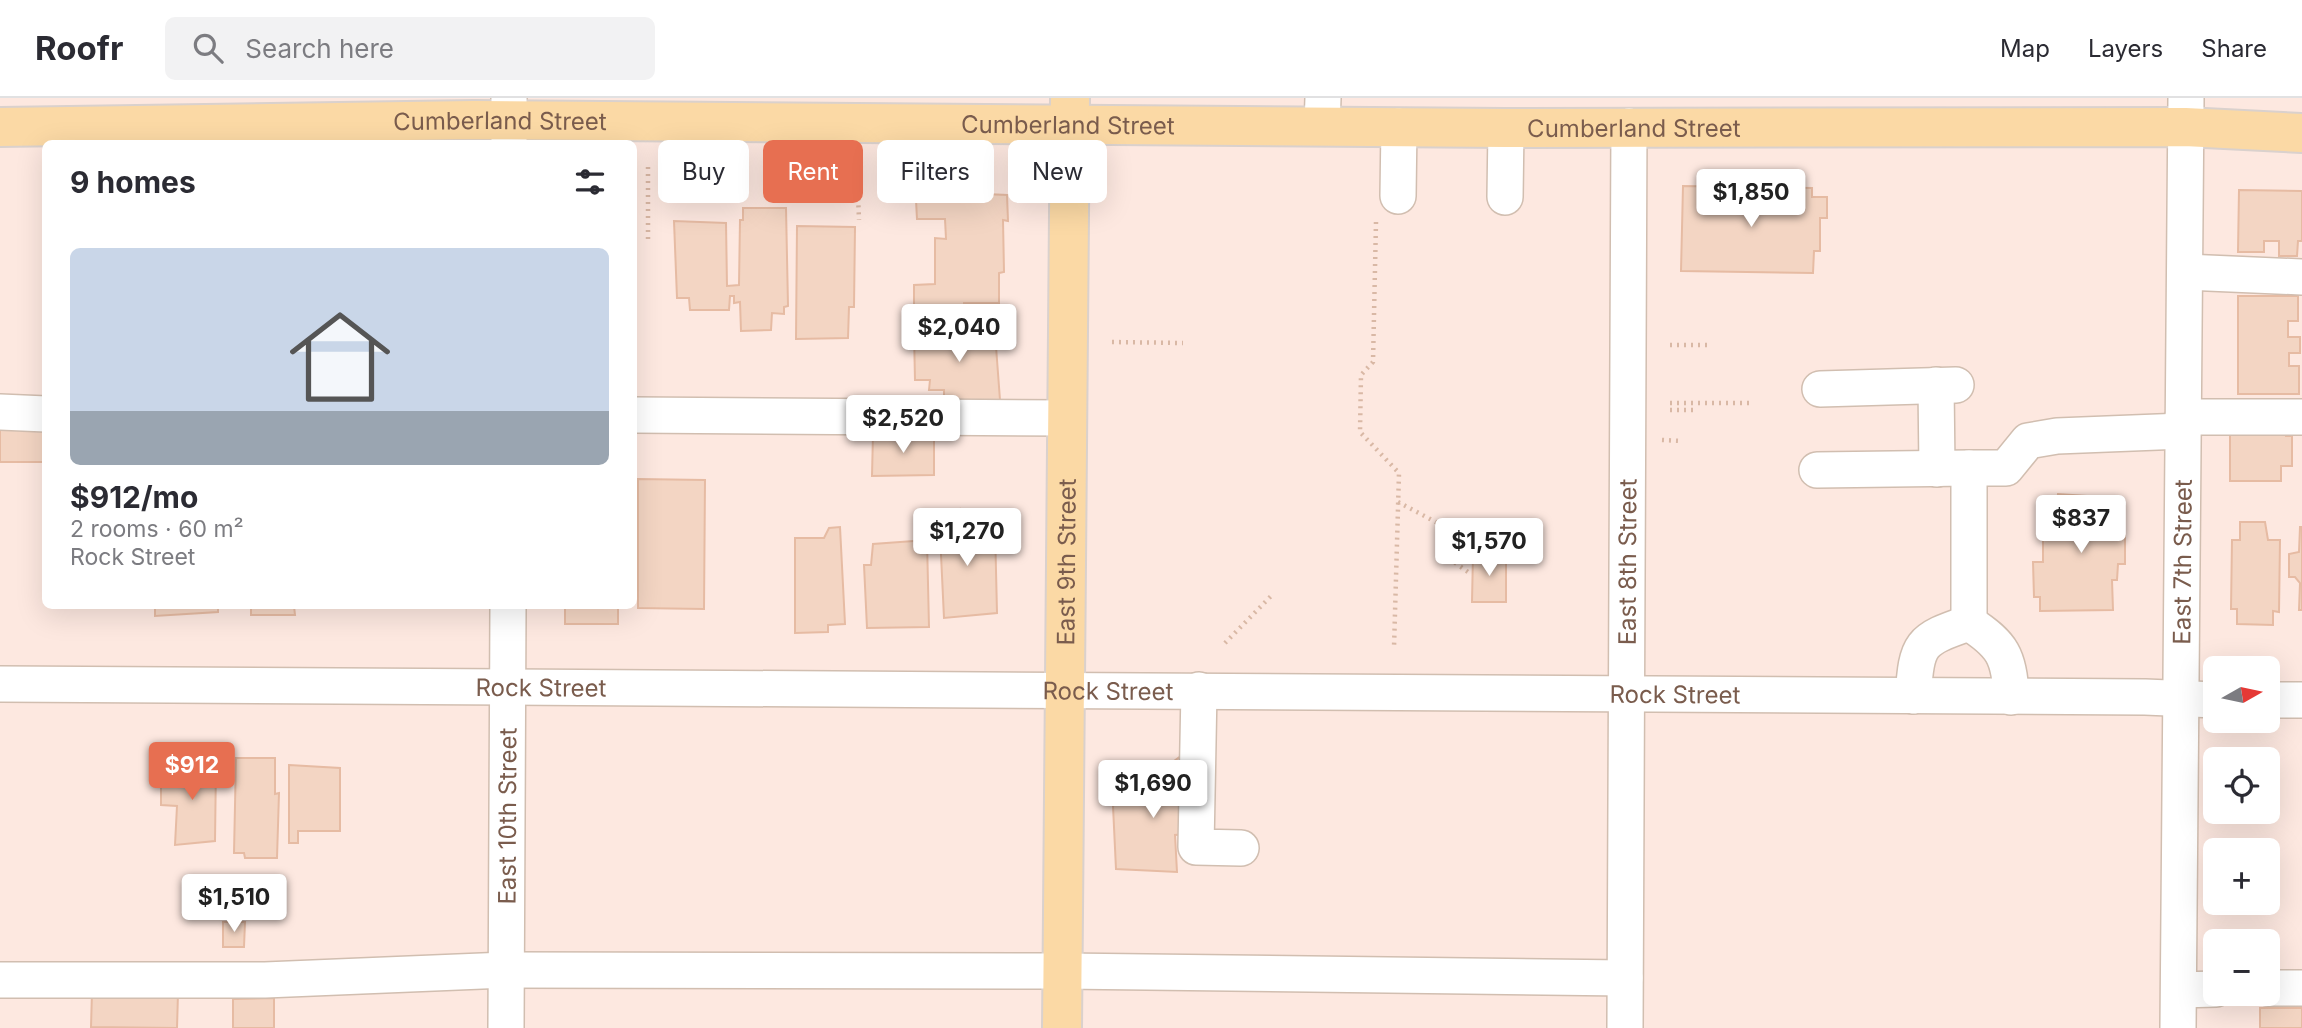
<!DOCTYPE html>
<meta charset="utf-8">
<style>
body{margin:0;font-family:Inter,sans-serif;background:#f2f2f3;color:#2b2b33;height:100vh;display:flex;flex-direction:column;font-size:26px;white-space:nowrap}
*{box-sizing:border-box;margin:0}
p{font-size:23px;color:#7c7c81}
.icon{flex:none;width:38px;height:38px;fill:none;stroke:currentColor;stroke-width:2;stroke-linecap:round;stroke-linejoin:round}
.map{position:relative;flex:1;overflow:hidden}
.drawer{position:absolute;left:42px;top:42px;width:595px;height:469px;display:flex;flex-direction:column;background:#fff;border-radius:10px;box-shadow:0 7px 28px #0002}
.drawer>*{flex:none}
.banner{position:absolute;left:658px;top:42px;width:665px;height:63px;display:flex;gap:14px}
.needle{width:46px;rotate:81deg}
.buttons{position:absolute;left:2203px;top:558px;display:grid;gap:14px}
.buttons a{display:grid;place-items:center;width:77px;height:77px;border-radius:10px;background:#fff;box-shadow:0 7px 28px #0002;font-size:35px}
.price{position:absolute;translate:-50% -60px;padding:0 16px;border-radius:7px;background:#fff;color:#222;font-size:23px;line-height:46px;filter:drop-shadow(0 2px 4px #0008)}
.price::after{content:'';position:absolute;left:50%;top:42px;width:21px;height:16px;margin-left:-10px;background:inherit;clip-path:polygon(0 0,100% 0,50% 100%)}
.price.on{background:#e76f51;color:#fff}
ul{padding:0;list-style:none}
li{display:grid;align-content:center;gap:14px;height:371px;padding:0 28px}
li span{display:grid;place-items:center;height:217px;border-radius:10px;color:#555}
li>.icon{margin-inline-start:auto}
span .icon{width:126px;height:126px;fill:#fffc;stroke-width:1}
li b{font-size:30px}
h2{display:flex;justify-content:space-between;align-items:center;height:84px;padding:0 28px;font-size:30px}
.pill{padding:0 24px;border-radius:10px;background:#fff;box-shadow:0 7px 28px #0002;font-size:24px;line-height:63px}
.pill.on{background:#e76f51;color:#fff}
header{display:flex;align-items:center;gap:42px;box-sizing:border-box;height:98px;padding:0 35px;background:#fff;border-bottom:2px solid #e1e1e2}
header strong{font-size:33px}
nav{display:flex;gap:38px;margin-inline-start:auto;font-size:24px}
.search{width:490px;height:63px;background:#f2f2f3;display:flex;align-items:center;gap:18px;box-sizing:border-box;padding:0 24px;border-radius:10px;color:#7c7c81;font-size:26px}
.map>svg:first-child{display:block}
</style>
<header>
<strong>Roofr</strong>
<div class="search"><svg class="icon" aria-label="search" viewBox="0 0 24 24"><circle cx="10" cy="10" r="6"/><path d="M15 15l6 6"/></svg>Search here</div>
<nav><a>Map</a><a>Layers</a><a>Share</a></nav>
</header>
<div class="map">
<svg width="2302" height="930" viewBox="0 0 2302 930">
<rect width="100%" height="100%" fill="#fdf6ec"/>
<path fill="#fde8e0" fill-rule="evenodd" d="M0,0H2302V930H0ZM46,46H634V508H46ZM2216,570H2268V623H2216ZM2216,662H2268V714H2216ZM2216,752H2268V805H2216ZM2216,844H2268V896H2216Z"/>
<g fill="#f3d5c3" stroke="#e6bba3" stroke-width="2">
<polygon points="1683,88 1812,90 1812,99 1827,99 1827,120 1820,120 1820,153 1814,153 1813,175 1681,173"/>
<polygon points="2239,92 2302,93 2302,143 2298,143 2297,158 2279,158 2279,143 2264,143 2264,154 2238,154"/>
<polygon points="941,94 1007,97 1008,123 1003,122 1004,174 999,175 999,205 964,205 964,211 914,211 914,187 935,186 935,140 946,141 945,121 917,121 916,102 941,102"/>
<polygon points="743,110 786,110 788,208 784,209 784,216 772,215 771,232 741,233 740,204 734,205 734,198 730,198 729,212 690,212 689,200 677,200 674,123 726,125 727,188 739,187 740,122 743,122"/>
<polygon points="797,128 855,129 854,209 849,209 848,240 796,241"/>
<polygon points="2238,198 2298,198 2298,223 2288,223 2288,239 2300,239 2300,255 2289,255 2289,268 2299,268 2299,296 2238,296"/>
<polygon points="982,231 983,236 995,235 1000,302 944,303 944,292 929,292 930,282 915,282 914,235"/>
<rect x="0" y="324" width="46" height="40"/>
<polygon points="2230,332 2286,332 2286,338 2292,338 2292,368 2281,368 2281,383 2230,383"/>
<polygon points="873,336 934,337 934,377 872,378"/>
<polygon points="638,381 705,382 704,511 638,510"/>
<polygon points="2058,396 2115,400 2115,408 2125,408 2125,466 2118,466 2117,482 2112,482 2113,512 2040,513 2040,499 2034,499 2033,464 2043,464 2043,432 2055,432"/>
<polygon points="960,411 962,433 995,430 997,515 944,520 939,414"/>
<polygon points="2240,424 2265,424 2268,442 2280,442 2279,514 2273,513 2273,527 2237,526 2237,511 2231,511 2232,442 2240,442"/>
<polygon points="840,429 845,526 828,527 828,534 795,535 795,440 824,440 829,430"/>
<polygon points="2300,429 2302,429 2302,512 2299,512 2300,485 2295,479 2289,479 2289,456 2299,454"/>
<polygon points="927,442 929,529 867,530 864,467 871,467 873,446"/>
<polygon points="1473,456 1506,456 1506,504 1472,504"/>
<polygon points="155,508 218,508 218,514 155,518"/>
<polygon points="251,508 294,508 295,517 251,517"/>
<rect x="565" y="508" width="53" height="18"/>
<polygon points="1189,652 1188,736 1175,737 1177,774 1116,771 1113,708"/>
<polygon points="236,660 275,660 275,696 279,695 277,760 245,760 244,755 234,755"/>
<polygon points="187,666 216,666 215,743 175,747 177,708 161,707 161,680 165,680 165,670 187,670"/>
<polygon points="289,667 340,670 340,733 298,733 298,745 289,745"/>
<polygon points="223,824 245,824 244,849 223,849"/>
<polygon points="92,894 178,895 177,930 91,929"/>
<polygon points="274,900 274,930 233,930 233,901"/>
<rect x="2260" y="910" width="42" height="20"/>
</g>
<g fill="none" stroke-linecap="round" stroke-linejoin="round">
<g stroke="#d1beb0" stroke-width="38">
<g id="minor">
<polyline points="509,0 509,46"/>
<polyline points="1322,27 1323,0"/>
<polyline points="1398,98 1399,28"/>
<polyline points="1505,99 1506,30"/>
<polyline points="2185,174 2302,179"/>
<polyline points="1936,287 1937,371"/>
<polyline points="1820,291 1956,287"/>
<polyline points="0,314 46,316"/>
<polyline points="634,317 1066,320"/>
<polyline points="2183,319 2302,319"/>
<polyline points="1817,372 1969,370"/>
<polyline points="1969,525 1969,370 2006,370 2028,343 2057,338 2183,333"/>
<path d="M1969,525C2002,546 2010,559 2011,599"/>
<path id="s1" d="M0,586L2145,599L2216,602"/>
<polyline points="1199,592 1196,749 1241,750"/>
<path d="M1913,598C1917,545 1919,542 1969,525"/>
<polyline points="2268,602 2302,602"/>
<polyline points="0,882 265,882 506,872 1063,873 1625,880"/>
<polyline points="2268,890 2302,890"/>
<polyline points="2179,892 2216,891"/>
<path id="s2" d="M506,930L508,508"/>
<path id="s3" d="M1625,930L1629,28"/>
<path id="s4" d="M2178,930L2186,0"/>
</g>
</g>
<g stroke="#dad1cd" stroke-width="42">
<g id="major">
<path id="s5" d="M0,29L474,22L1506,30L2185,29L2302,35"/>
<path id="s6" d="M1062,930L1070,0"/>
</g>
</g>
<g stroke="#d9b8a5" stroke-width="4.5" stroke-dasharray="2 5" stroke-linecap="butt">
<polyline points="829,92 854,92 858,96 859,122"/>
<polyline points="829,97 829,61"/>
<polyline points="1376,124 1373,264 1361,277 1360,334 1399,375 1394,550"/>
<polyline points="648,141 648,64"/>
<polyline points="1112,244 1183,245"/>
<polyline points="1670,247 1712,247"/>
<polyline points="1670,305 1751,305"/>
<polyline points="1670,312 1694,312"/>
<polyline points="1662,342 1682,343"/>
<polyline points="1398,404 1447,430 1478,429"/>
<polyline points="1453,430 1454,464 1468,474"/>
<polyline points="1225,545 1272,497"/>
</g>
<use href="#minor" stroke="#fff" stroke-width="35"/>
<use href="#major" stroke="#fbd9a5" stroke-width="38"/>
</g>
<g text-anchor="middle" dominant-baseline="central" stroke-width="5" stroke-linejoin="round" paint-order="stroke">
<g font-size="24" fill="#7a5c4d" stroke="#fffaf3">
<text stroke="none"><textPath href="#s5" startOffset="500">Cumberland Street</textPath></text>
<text stroke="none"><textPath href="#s5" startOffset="1068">Cumberland Street</textPath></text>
<text stroke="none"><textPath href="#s5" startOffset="1634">Cumberland Street</textPath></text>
<text stroke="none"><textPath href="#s6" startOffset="466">East 9th Street</textPath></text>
<text stroke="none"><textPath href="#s3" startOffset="466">East 8th Street</textPath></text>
<text stroke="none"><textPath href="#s4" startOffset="466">East 7th Street</textPath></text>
<text stroke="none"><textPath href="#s1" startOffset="541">Rock Street</textPath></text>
<text stroke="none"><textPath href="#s1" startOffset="1108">Rock Street</textPath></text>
<text stroke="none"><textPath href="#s1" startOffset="1675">Rock Street</textPath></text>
<text stroke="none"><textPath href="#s2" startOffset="212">East 10th Street</textPath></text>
</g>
</g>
</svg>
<div class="buttons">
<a><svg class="needle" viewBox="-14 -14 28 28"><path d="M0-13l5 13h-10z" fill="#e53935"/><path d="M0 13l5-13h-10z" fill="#7c7c81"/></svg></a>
<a><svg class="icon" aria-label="locate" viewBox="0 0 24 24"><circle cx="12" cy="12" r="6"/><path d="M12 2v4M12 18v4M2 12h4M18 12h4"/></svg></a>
<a>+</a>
<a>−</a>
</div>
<b class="price" style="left:1751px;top:131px">$1,850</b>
<b class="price" style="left:959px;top:266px">$2,040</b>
<b class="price" style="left:903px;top:357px">$2,520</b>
<b class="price" style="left:2081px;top:457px">$837</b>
<b class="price" style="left:967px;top:470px">$1,270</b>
<b class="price" style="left:1489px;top:480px">$1,570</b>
<b class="price on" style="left:192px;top:704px">$912</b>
<b class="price" style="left:1153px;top:722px">$1,690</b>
<b class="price" style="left:234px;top:836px">$1,510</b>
<div class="banner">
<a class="pill">Buy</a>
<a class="pill on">Rent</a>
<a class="pill">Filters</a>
<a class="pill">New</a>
</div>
<section class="drawer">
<h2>9 homes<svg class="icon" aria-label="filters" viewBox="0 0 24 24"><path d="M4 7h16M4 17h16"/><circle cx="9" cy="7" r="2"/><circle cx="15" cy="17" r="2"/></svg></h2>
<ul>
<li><span style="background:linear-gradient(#c9d6e8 75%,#9aa5b1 0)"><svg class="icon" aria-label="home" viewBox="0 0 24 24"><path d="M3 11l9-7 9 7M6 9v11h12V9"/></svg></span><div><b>$912/mo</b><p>2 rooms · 60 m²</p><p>Rock Street</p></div></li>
</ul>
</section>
</div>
